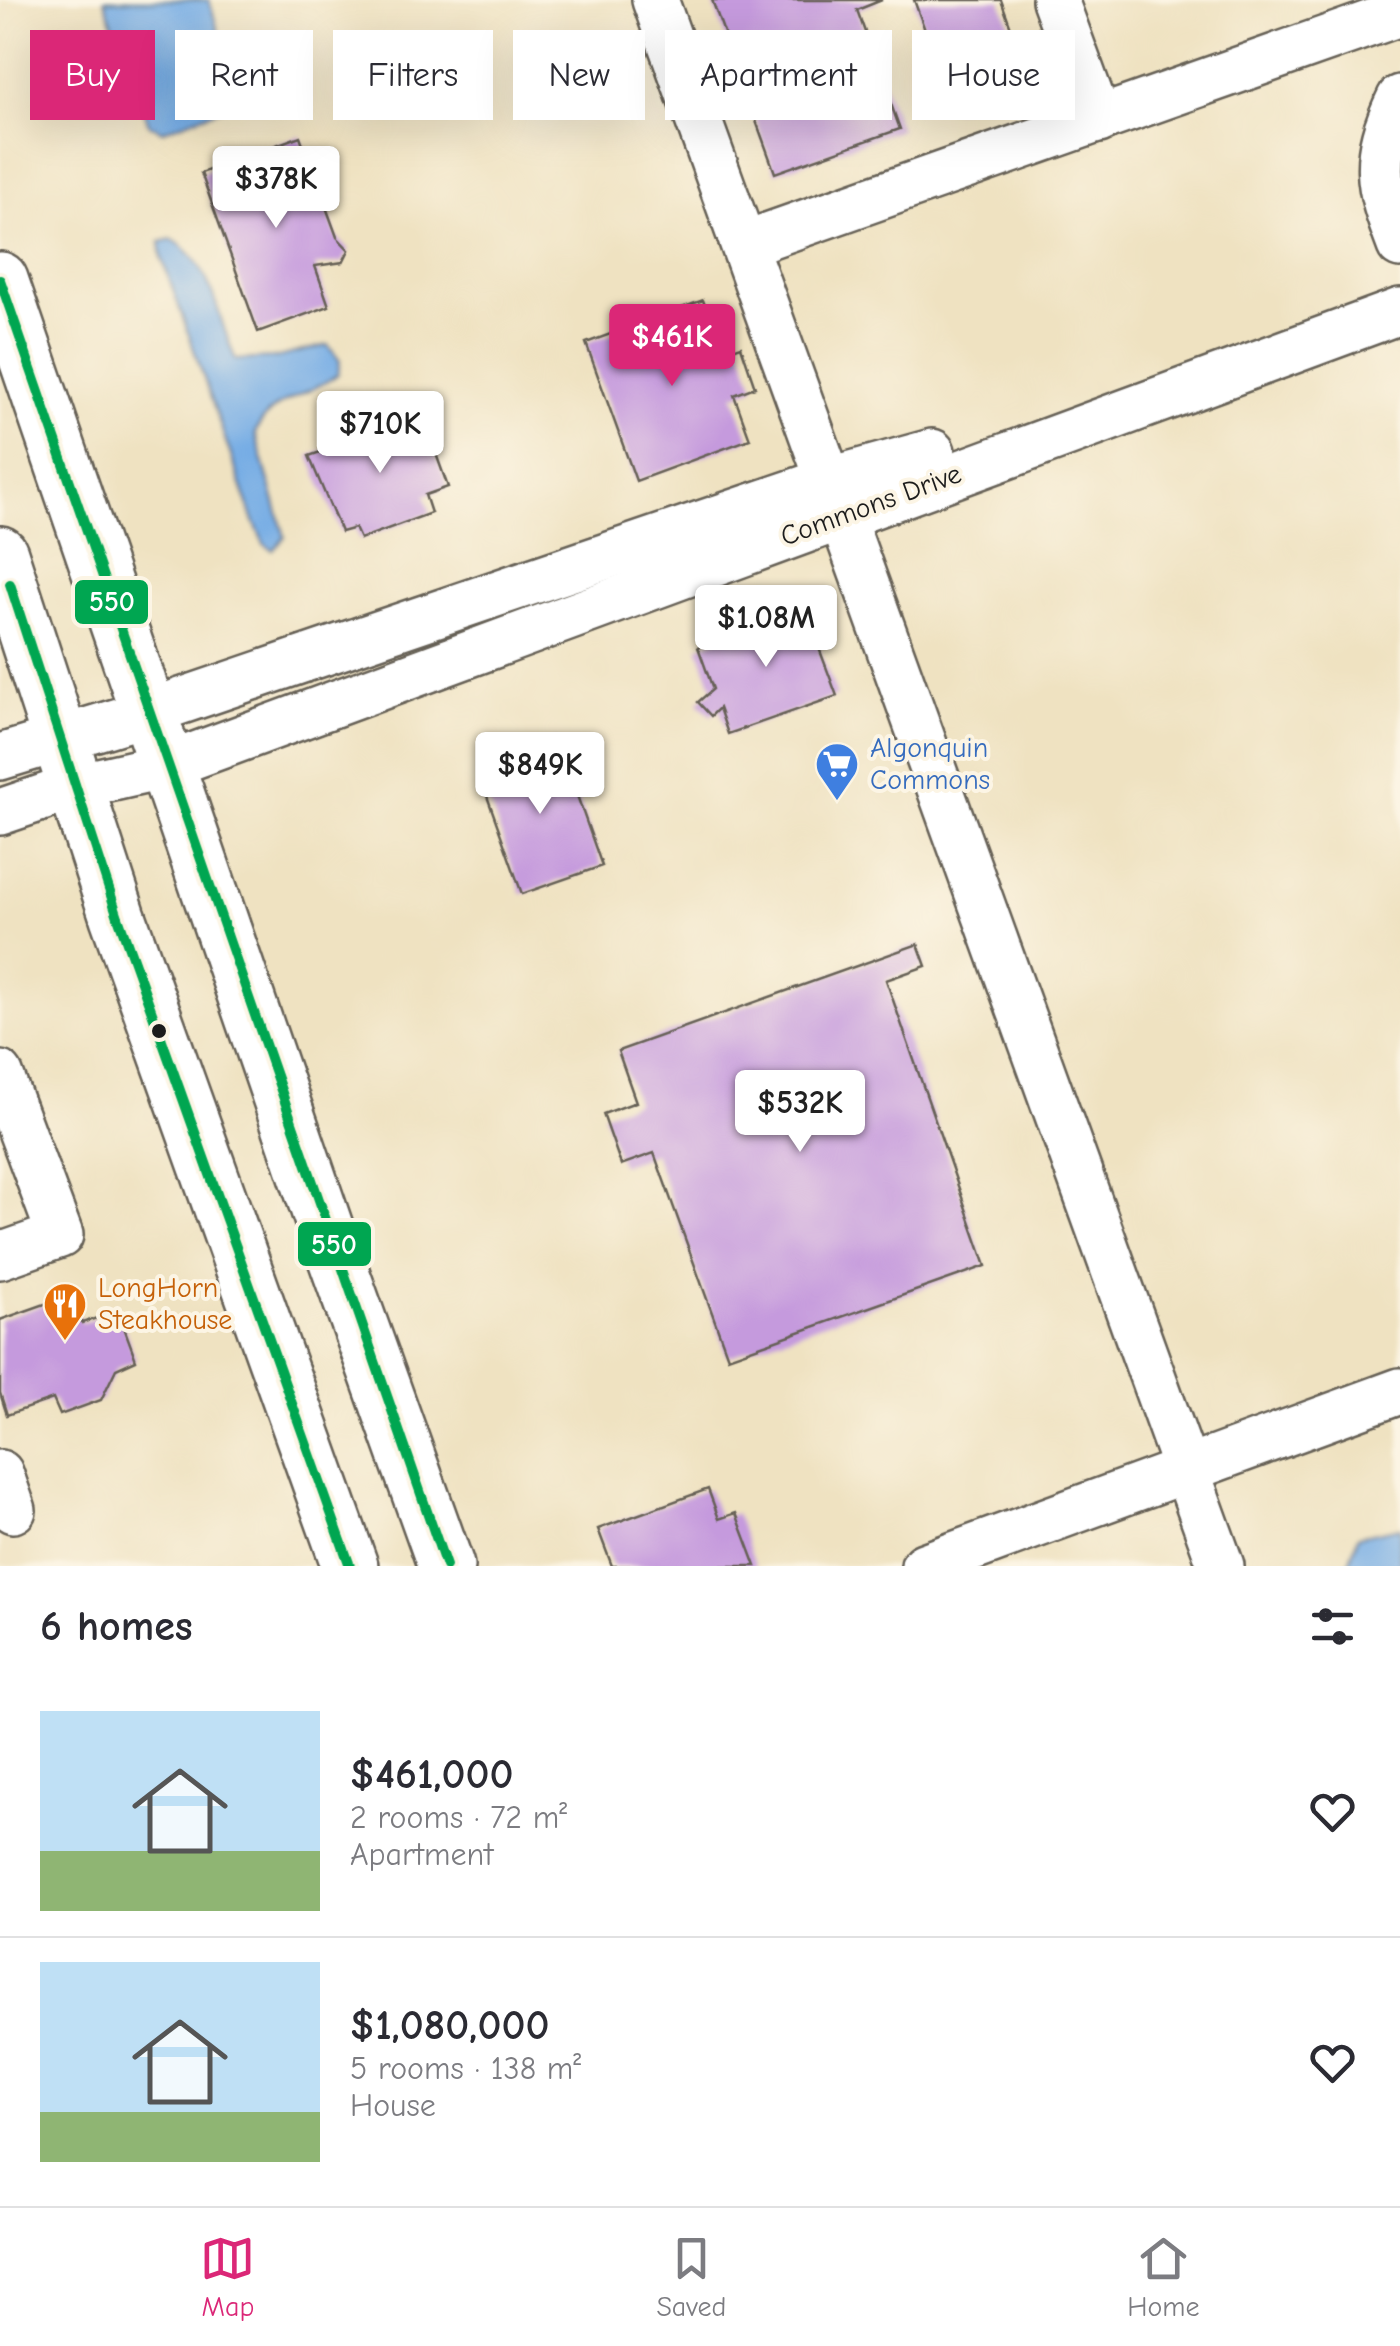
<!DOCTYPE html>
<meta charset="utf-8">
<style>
body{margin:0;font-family:"Comic Neue",sans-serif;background:#f7f7f7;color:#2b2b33;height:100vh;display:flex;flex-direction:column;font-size:38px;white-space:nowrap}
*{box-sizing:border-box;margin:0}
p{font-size:32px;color:#7c7c81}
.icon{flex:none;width:55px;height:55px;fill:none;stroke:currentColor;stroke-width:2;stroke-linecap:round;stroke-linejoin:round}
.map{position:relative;height:1566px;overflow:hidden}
.sheet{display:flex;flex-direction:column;background:#fff;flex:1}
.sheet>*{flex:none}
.banner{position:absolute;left:30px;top:30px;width:1340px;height:90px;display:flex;gap:20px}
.price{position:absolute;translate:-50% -85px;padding:0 22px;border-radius:10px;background:#fff;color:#222;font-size:32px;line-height:65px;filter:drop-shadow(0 2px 5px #0008)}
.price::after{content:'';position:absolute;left:50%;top:60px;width:30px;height:22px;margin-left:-15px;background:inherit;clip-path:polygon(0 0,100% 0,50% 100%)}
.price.on{background:#db2777;color:#fff}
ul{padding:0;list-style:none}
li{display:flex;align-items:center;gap:30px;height:250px;padding:0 40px}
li+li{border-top:2px solid #e1e1e2}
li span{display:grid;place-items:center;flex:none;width:280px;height:200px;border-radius:0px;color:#555}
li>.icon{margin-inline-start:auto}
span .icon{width:120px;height:120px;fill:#fffc;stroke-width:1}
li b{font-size:42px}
h2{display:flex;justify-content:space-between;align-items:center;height:120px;padding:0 40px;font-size:42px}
.pill{padding:0 35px;border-radius:0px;background:#fff;box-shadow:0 10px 40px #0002;font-size:35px;line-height:90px}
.pill.on{background:#db2777;color:#fff}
.dock{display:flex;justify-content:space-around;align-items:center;height:140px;border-top:2px solid #e1e1e2;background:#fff;font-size:28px;color:#7c7c81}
.dock a{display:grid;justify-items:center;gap:5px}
.dock .on{color:#db2777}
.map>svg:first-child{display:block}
</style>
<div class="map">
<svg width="1400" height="1566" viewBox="0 0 1400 1566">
<rect width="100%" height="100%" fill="#fcf5e5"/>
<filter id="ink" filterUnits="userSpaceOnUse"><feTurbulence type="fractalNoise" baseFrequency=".01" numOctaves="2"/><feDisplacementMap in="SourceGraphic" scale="20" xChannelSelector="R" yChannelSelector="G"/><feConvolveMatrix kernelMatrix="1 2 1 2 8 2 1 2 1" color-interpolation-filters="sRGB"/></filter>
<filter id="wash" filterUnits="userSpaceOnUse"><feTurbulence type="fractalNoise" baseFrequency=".0048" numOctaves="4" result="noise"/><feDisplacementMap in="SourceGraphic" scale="40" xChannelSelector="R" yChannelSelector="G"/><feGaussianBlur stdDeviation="2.25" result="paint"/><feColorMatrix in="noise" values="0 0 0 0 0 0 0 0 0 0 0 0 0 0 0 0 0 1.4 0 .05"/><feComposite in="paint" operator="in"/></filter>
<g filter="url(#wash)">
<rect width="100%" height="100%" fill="#efe2c1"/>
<g fill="#77ade5" stroke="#4a6480" stroke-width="2.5">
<polygon points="104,0 209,0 234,83 230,105 162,131 149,124"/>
<path d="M171,239C213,261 217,319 236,360L274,358L328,345L340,361L338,374C309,397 271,397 255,433L285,537L273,550L264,544L253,519L162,258L160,242Z"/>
<polygon points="1400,1527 1400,1566 1348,1566 1358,1536"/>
</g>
<g id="blocks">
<g fill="#c59add">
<polygon points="712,0 882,0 857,10 900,129 775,173"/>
<polygon points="914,0 1001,0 1031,83 954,110"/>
<polygon points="300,136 337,237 349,250 343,262 315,266 329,306 258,332 201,173"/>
<polygon points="703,300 722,353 741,346 755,387 734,395 750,439 636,481 586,343"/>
<polygon points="422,415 448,487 425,495 431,513 360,539 355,528 341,532 309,456 346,443 351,426 368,420 383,429"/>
<polygon points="801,600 837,696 728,734 719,708 711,716 698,702 713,689 698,647 767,621 764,613"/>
<polygon points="557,739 602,866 522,894 477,768"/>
<polygon points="918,944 926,966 886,980 986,1266 728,1357 654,1153 621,1165 603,1114 636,1102 618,1051"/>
<polygon points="70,1295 82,1323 118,1311 136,1360 116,1369 101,1400 60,1415 53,1399 7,1415 0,1393 0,1320"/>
<polygon points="708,1489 719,1519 736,1513 756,1566 612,1566 598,1529"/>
</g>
</g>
</g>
<g filter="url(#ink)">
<use href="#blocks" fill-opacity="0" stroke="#666156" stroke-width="2.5"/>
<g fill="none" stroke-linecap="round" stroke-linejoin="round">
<g stroke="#666156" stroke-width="50">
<g id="minor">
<polyline points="655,0 1221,1566"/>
<polyline points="1055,0 1099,120"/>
<path d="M1400,98C1371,157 1377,185 1400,245"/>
<polyline points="745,244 1400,13"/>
<polyline points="0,757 149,712 827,481 932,452"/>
<polyline points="0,812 77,786 166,766 1400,311"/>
<polyline points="0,1074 60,1235 0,1256"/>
<polyline points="0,1473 13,1510"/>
<polyline points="924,1566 1400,1391"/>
</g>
</g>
<g stroke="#666156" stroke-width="60">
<g id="major">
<polyline points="0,280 327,1233 446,1566"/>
<polyline points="0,554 118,917 350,1566"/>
</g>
</g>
<use href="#minor" stroke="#fff" stroke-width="45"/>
<use href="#major" stroke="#fff" stroke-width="55"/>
<g stroke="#fcf5e5" stroke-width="18">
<g id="bus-1">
<polyline points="0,280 446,1566"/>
<polyline points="10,584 118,917 350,1566"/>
</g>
</g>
<use href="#bus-1" stroke="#00a651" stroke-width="10"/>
</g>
</g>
<defs>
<g id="supermarket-pin" transform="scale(2.25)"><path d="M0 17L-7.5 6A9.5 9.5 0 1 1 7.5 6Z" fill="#3f7fe0" stroke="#fcf5e5"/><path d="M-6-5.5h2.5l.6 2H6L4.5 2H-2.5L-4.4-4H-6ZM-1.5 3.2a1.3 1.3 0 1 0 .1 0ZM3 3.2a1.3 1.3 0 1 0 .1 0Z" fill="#fff"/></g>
<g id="restaurant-pin" transform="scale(2.25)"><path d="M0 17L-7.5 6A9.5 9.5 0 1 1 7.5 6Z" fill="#e8710a" stroke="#fcf5e5"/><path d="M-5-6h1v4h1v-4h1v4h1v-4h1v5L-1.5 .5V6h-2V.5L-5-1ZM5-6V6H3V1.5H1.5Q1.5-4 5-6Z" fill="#fff"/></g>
</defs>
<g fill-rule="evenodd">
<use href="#supermarket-pin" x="837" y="764"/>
<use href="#restaurant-pin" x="65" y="1304"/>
</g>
<circle fill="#1c1c1c" stroke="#fcf5e5" stroke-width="4" cx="159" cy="1031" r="9"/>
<g text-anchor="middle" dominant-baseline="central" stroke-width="8" stroke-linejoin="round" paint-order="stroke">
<g font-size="28" fill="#1c1c1c" stroke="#fcf5e5">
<text transform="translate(871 505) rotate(-20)">Commons Drive</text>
</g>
<g font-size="28" fill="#366cbe" stroke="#fcf5e5" text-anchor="start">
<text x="870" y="748">Algonquin<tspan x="870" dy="32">Commons</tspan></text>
</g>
<g font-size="28" fill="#c56008" stroke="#fcf5e5" text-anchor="start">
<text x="98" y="1288">LongHorn<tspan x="98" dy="32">Steakhouse</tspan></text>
</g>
</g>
<g stroke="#fcf5e5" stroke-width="4">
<rect x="73" y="578" width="77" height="48" rx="10" fill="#00a651"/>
<rect x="296" y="1220" width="77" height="48" rx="10" fill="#00a651"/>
</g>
<g font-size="28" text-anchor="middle" font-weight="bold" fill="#fff">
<text x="112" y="611">550</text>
<text x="334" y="1254">550</text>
</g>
</svg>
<b class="price" style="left:276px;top:231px">$378K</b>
<b class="price on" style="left:672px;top:389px">$461K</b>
<b class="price" style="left:380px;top:476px">$710K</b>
<b class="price" style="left:766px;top:670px">$1.08M</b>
<b class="price" style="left:540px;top:817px">$849K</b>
<b class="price" style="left:800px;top:1155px">$532K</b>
<div class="banner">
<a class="pill on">Buy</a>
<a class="pill">Rent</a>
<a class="pill">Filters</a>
<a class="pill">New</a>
<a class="pill">Apartment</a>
<a class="pill">House</a>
</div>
</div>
<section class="sheet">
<h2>6 homes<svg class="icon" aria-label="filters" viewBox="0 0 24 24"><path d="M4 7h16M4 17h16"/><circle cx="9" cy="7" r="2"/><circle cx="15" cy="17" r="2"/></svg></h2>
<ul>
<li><span style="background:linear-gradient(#bfe0f5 70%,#8fb573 0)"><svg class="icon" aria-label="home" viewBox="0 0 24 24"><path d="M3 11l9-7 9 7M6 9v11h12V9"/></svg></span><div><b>$461,000</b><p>2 rooms · 72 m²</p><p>Apartment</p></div><svg class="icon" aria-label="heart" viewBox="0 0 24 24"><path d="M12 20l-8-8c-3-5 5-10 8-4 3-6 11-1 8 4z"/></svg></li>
<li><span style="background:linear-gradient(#bfe0f5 75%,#8fb573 0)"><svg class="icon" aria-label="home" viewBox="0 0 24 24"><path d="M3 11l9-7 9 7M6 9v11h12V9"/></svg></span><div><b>$1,080,000</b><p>5 rooms · 138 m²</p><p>House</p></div><svg class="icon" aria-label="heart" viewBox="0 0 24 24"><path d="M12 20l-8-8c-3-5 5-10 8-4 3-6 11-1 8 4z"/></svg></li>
</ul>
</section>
<nav class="dock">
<a class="on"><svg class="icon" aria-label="map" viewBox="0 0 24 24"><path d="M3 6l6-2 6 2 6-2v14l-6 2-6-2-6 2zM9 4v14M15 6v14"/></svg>Map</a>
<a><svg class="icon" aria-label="saved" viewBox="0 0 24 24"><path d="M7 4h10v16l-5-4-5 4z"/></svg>Saved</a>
<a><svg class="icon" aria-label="home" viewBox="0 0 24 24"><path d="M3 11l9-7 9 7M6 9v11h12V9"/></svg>Home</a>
</nav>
